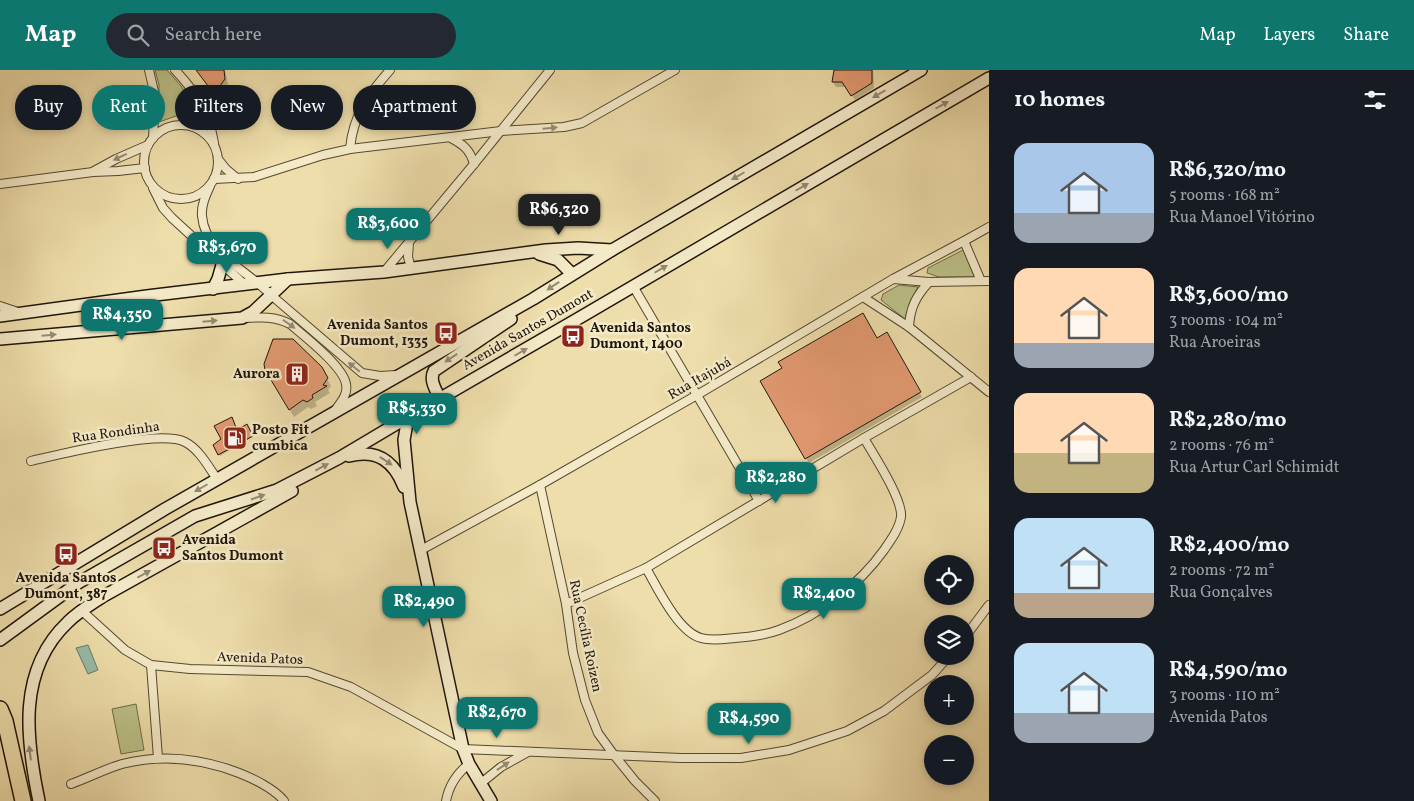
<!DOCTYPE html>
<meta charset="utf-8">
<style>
body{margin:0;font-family:Vollkorn,serif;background:#242831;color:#f1f3f6;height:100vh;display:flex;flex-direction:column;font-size:19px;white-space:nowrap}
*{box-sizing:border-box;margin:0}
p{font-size:16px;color:#9ea1a6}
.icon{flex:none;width:28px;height:28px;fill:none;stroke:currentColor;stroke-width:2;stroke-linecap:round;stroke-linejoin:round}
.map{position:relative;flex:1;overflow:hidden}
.side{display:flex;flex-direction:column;background:#171b24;width:425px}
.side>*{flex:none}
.top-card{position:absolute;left:15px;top:15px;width:475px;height:45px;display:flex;gap:10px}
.fabs{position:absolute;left:924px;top:485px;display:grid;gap:10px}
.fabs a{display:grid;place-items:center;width:50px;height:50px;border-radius:50%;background:#171b24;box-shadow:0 2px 8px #0003;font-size:25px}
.price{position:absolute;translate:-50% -42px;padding:0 11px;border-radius:10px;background:#0f766e;color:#fff;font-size:16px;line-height:32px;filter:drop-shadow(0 1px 2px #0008)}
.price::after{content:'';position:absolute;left:50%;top:30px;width:15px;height:11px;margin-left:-8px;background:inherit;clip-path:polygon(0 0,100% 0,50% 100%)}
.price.active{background:#222;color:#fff}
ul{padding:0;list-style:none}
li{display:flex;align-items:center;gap:15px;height:125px;padding:0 25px}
li span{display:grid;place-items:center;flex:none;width:140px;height:100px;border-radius:15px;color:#555}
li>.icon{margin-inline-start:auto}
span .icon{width:60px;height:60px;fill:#fffc;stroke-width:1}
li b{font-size:21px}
h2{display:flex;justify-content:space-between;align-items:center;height:60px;padding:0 25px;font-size:21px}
.chip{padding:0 18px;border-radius:22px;background:#171b24;box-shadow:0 2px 8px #0003;font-size:18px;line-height:45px}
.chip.active{background:#0f766e;color:#fff}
header{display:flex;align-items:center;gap:30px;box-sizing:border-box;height:70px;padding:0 25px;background:#0f766e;color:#fff}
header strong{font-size:24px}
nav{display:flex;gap:28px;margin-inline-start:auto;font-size:18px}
.search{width:350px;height:45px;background:#242831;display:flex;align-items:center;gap:12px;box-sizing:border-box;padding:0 18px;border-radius:28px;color:#9ea1a6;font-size:19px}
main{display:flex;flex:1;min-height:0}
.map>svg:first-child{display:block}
</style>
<header>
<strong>Map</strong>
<div class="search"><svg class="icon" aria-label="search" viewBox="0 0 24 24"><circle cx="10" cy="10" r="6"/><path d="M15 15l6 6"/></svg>Search here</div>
<nav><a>Map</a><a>Layers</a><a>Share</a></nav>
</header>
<main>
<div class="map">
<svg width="989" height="731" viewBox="0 0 989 731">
<rect width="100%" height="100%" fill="#eedeab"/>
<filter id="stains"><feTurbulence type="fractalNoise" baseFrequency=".004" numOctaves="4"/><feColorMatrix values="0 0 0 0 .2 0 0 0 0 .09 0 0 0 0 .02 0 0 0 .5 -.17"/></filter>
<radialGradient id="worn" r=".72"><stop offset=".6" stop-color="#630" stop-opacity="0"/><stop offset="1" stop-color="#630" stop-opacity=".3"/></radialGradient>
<g fill="#bbc187" stroke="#6e6c48">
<polygon points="155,0 167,0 181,16 202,50 179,45 159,52 159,15"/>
<polygon points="965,179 978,207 939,207 927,203 928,198"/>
<polygon points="899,215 918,217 911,230 905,249 881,230 883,224"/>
<polygon points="136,634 144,680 121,684 112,639"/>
</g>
<polygon fill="#99bcaa" stroke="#697a6a" points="88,575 98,600 88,604 76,578"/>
<g fill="#0003">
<polygon points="197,0 225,0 228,15 218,28"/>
<polygon points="835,0 873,0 874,18 855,30 847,17 836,17 833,12"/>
<polygon points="886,264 922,327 809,393 762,311 877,269"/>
<polygon points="321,298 331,316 328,320 330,323 315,332 317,336 311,339 308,337 294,347 266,299"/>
<polygon points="246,356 252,367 220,386 214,375"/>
</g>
<g fill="#e29971" stroke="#20160a">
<polygon points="196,0 224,0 225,9 214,24"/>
<polygon points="834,0 872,0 872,13 851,26 842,12 832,12"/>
<polygon points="863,243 877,268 887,262 921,322 805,389 760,311 782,298 778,292"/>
<polygon points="273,269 293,269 322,297 328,308 323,315 327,316 312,325 313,328 307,332 303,330 289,340 265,300 264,294"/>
<polygon points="232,347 237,360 247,354 253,366 218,385 213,375 221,369 214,356"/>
</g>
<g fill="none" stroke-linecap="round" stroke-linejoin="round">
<g stroke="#544832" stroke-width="10">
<g id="street">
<polyline points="149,0 155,26 153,68"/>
<path d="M175,0C196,22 209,42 214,73"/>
<circle cx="181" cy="92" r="37"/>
<path d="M451,68C464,75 470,80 474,94"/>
<path d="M350,79C353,45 368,25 390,0"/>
<polyline points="218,89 226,99 238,109"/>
<polyline points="94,101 116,89 148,75"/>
<polyline points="214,109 254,107 323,85 350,79 501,61 564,57 582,53 675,0"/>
<polyline points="0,114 93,102 118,101 145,98"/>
<path d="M210,116C206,125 201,135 202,146C205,183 248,201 271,225L362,303L380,306L396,305"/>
<polyline points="153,118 163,138 172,148 245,215"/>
<polyline points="964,171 981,211"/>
<polyline points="409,173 408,187 411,198"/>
<polyline points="384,202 474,94 550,0"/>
<polyline points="893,209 929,212 989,211"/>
<polyline points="633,216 759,431"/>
<polyline points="863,227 909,257 989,322"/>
<polyline points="0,236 18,242"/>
<path d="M244,248C261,247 275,246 290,254C304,266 343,296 346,314C348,324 342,331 336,339"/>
<path d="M909,257C910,238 916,226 929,212"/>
<path d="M31,391C61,384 160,359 185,372C199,379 208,396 217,409"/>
<polyline points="540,415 566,534 573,583 585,630 598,663 614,685 635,711 655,731"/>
<polyline points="421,480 540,415 697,325 893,209 964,171 989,157"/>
<path d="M646,498C657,517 678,562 701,568C712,571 724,569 735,568C750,567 765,565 779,560C820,545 859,515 884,480C891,470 899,459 901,447C903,429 873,384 864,368"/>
<polyline points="566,534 646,498 864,368 971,307"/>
<polyline points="81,540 125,580 151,595 190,599 308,602 351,617 463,679 681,688 741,688 789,680 847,661 884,641 932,605 949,586"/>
<polyline points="965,567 989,535"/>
<polyline points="151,595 158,688"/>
<path d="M71,714C88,708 105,699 122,694C161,684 201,688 239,703C252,708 275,719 284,731"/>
<polyline points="480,714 501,697 528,682"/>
<path d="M446,731C449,715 456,704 469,694"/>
</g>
</g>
<g stroke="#20160a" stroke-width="14">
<g id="secondary">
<polyline points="539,184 558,190 572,204"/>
<polyline points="213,219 218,209 222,195"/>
<polyline points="0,246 147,226 288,209 384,202 546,180 578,178 612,180"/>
<polyline points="0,269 242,248 253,242 288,209"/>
<path d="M440,329C436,320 429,310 434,301L511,249"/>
<polyline points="408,347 404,370 410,432 463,679 469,694 491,731"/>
<path d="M349,386C377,379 394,391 404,417"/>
<polyline points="0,539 165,439 533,229 612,180 921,0"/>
<polyline points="0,570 78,513 195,446 277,420 339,388 408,347 574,251 989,8"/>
<path d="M39,731C26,669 17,600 68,552C78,542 90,535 102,527L292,421"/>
</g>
</g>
<g stroke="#20160a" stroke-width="18">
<polyline id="highway" points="0,639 5,651 23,731"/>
</g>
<use href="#street" stroke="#f4eac8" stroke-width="8"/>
<use href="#secondary" stroke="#f4eac8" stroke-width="11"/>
<use href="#highway" stroke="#eedeab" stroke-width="15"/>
</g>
<defs><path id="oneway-solid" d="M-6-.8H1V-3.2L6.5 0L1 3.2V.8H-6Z" transform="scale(1.25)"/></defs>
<g fill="#958b72">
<use href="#oneway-solid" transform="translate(879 24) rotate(150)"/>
<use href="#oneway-solid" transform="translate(942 35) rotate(-30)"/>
<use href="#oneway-solid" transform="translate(550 58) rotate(-5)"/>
<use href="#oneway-solid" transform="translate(120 87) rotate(155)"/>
<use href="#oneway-solid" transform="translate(738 106) rotate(150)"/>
<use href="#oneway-solid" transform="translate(802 117) rotate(-30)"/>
<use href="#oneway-solid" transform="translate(661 199) rotate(-30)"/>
<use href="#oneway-solid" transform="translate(553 216) rotate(146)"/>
<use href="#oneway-solid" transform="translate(210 251) rotate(-5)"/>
<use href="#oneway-solid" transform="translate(289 254) rotate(35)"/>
<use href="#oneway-solid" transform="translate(49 265) rotate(-5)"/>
<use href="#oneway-solid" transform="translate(521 282) rotate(-30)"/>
<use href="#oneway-solid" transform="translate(451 288) rotate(147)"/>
<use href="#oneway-solid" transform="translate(354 297) rotate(-141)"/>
<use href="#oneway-solid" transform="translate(386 391) rotate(33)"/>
<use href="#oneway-solid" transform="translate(322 397) rotate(-28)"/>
<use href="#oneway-solid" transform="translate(201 418) rotate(150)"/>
<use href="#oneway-solid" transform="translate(258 427) rotate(-19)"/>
<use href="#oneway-solid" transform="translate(144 504) rotate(-29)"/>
<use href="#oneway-solid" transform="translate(30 683) rotate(-97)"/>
<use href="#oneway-solid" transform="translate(503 696) rotate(-34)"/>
</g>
<defs>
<g id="bus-square" transform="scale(1.25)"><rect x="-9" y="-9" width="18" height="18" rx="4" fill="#8f2418" stroke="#f4eac8"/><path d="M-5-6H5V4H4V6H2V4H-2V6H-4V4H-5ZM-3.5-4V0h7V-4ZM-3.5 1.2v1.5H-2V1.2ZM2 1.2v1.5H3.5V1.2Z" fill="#fff"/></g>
<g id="building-square" transform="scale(1.25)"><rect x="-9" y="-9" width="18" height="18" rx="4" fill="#8f2418" stroke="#f4eac8"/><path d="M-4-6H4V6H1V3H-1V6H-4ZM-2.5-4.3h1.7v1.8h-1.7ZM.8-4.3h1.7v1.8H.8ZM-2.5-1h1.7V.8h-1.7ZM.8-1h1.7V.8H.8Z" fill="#fff"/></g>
<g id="fuel-square" transform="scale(1.25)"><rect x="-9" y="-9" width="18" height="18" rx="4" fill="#8f2418" stroke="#f4eac8"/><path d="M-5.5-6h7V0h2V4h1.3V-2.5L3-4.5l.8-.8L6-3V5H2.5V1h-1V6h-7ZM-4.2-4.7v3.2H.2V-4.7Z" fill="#fff"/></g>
</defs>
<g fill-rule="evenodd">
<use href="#bus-square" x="446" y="263"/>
<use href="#bus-square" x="573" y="266"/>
<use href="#building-square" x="297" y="304"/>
<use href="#fuel-square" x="235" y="368"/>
<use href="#bus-square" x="164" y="478"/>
<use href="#bus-square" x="66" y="484"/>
</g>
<g text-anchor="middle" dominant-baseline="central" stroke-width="5" stroke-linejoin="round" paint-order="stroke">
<g font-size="14" font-weight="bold" fill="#20160a" stroke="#f4eac8" text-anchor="start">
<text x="428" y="255" text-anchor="end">Avenida Santos<tspan x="428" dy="16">Dumont, 1335</tspan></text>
<text x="590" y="258">Avenida Santos<tspan x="590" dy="16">Dumont, 1400</tspan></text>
<text x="280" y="304" text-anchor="end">Aurora</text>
<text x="252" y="360">Posto Fit<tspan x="252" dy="16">cumbica</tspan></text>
<text x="182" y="470">Avenida<tspan x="182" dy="16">Santos Dumont</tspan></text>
<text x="66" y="508" text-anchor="middle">Avenida Santos<tspan x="66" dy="16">Dumont, 387</tspan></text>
</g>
<g font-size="14" fill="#20160a" stroke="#f4eac8">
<text transform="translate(528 260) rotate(-30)">Avenida Santos Dumont</text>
<text transform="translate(700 309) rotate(-30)">Rua Itajubá</text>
<text transform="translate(116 363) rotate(-8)">Rua Rondinha</text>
<text transform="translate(585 566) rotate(78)">Rua Cecília Roizen</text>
<text transform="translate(260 589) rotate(2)">Avenida Patos</text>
</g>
</g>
<rect width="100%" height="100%" filter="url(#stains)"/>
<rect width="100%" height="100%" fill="url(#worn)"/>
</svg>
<div class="fabs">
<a><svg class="icon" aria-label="locate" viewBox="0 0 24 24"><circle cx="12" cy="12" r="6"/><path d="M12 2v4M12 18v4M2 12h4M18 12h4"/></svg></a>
<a><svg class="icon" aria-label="layers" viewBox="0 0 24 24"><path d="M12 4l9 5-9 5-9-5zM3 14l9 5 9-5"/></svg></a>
<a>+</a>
<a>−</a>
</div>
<b class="price active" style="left:559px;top:166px">R$6,320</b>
<b class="price" style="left:388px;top:180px">R$3,600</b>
<b class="price" style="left:227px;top:204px">R$3,670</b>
<b class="price" style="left:122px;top:271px">R$4,350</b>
<b class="price" style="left:417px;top:365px">R$5,330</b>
<b class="price" style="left:776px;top:434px">R$2,280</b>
<b class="price" style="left:824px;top:550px">R$2,400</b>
<b class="price" style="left:424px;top:558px">R$2,490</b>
<b class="price" style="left:497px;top:669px">R$2,670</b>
<b class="price" style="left:749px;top:675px">R$4,590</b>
<div class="top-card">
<a class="chip">Buy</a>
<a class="chip active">Rent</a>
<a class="chip">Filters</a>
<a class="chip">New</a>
<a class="chip">Apartment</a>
</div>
</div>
<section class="side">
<h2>10 homes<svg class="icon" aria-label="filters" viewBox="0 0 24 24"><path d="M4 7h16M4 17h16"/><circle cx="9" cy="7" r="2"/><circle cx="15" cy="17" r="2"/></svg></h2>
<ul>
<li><span style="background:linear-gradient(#a9c7e8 70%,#9aa5b1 0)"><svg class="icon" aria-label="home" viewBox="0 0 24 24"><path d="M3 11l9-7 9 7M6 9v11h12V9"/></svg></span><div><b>R$6,320/mo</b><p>5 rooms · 168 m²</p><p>Rua Manoel Vitórino</p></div></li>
<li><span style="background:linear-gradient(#ffd9b3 75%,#9aa5b1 0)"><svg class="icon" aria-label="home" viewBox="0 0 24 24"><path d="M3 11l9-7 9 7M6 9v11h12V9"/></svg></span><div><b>R$3,600/mo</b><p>3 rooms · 104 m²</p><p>Rua Aroeiras</p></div></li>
<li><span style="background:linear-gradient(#ffd9b3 60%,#c2b280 0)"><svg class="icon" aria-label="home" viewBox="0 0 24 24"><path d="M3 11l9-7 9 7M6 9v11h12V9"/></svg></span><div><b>R$2,280/mo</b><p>2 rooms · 76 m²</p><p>Rua Artur Carl Schimidt</p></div></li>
<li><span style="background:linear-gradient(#bfe0f5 75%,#b9a48a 0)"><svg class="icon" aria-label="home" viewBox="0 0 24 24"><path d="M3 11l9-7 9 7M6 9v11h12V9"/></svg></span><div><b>R$2,400/mo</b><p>2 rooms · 72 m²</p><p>Rua Gonçalves</p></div></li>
<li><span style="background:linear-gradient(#bfe0f5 70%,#9aa5b1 0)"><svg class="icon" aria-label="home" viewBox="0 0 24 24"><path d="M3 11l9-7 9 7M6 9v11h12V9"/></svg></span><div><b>R$4,590/mo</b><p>3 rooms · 110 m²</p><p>Avenida Patos</p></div></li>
</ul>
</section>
</main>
